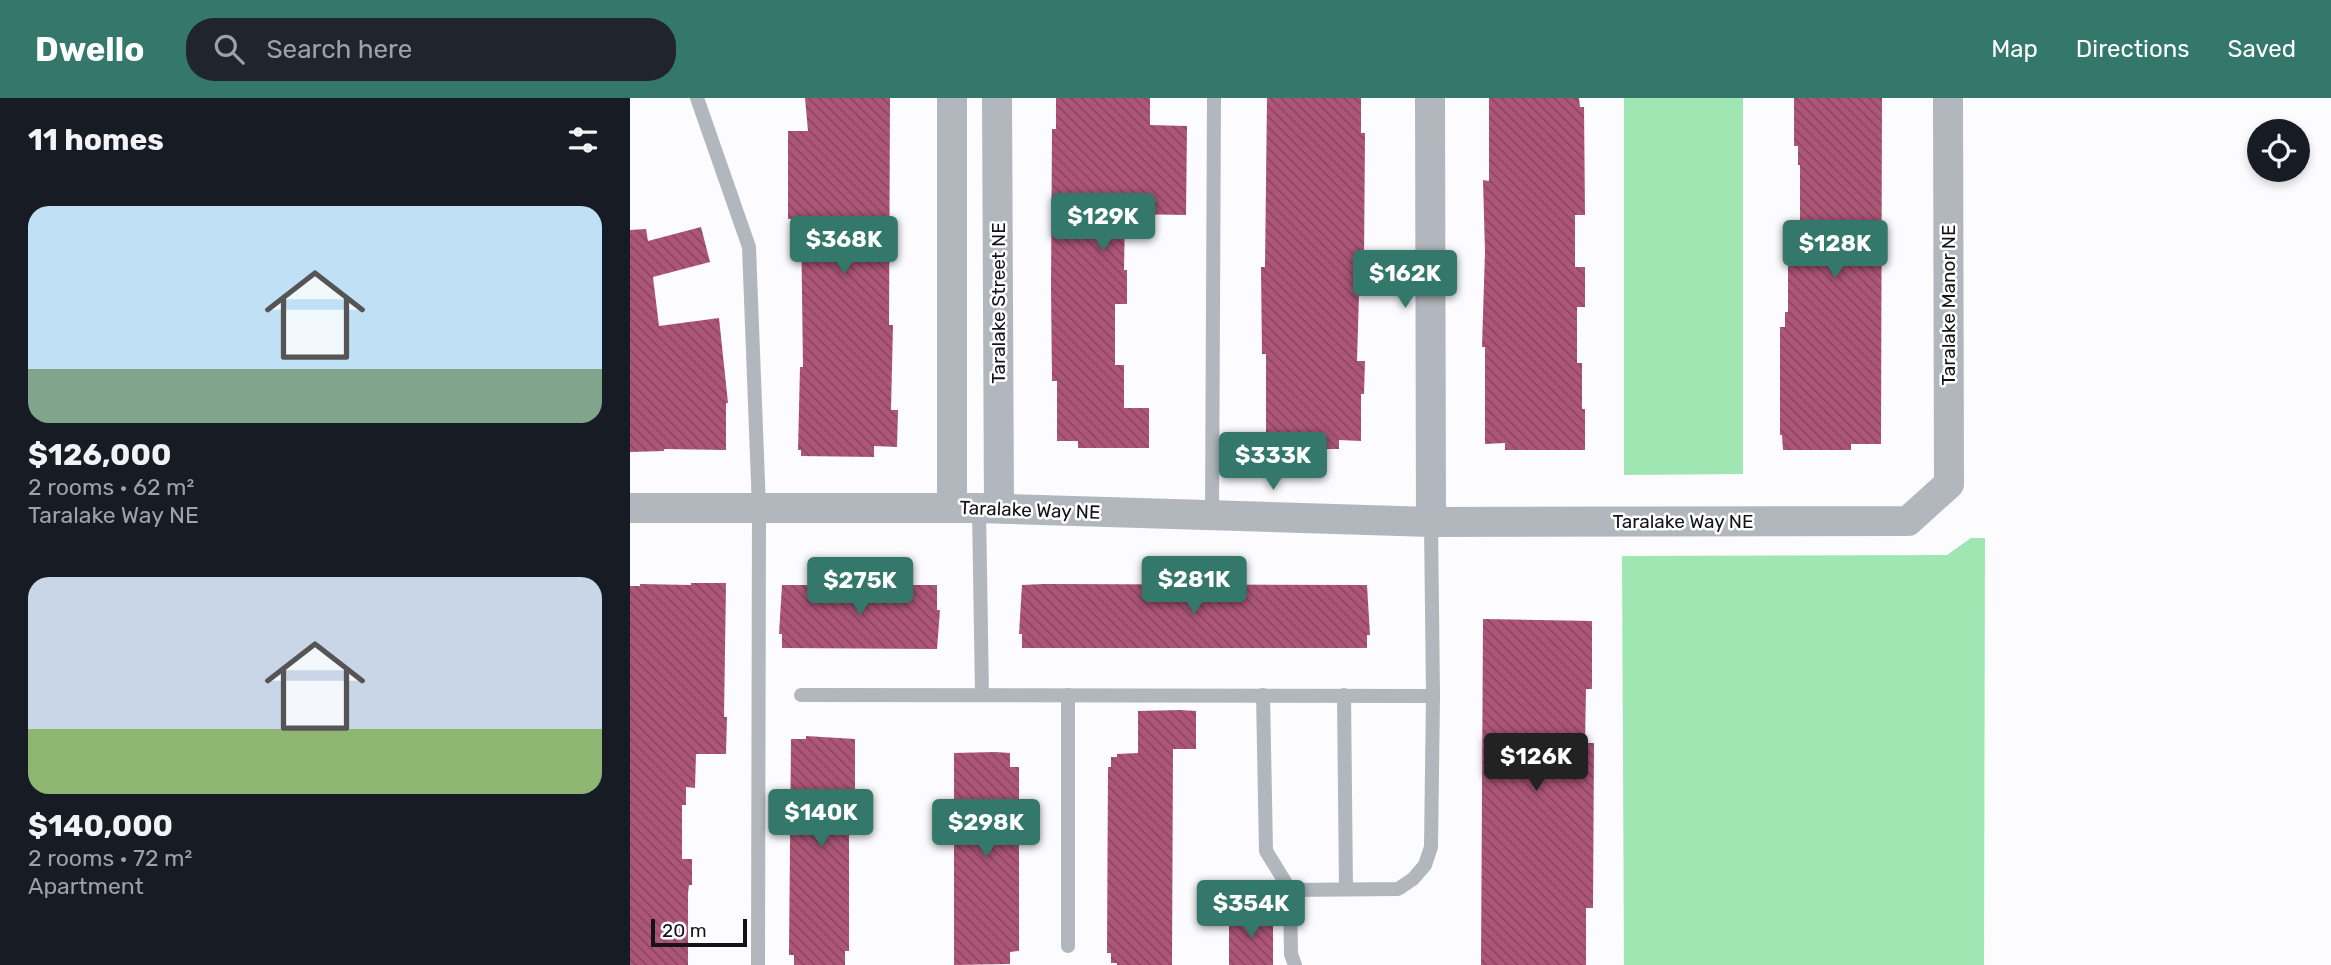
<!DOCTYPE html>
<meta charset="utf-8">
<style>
body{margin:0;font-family:Rubik,sans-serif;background:#20242c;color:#f1f3f6;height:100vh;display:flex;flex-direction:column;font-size:26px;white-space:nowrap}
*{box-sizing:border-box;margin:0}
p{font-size:23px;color:#9ea1a6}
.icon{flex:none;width:38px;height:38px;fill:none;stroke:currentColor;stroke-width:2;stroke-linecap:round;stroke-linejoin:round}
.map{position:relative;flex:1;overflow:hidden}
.drawer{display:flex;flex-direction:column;background:#171b24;width:630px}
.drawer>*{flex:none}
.controls{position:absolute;left:1617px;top:21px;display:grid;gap:14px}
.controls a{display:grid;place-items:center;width:63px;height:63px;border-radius:50%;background:#171b24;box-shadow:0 4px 10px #0003;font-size:35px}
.scale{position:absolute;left:21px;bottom:18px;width:96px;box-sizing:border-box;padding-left:7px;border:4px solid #151319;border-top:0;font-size:19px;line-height:24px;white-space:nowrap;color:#151319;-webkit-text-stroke:5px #fff;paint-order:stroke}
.price{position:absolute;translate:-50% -60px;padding:0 16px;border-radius:7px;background:#34786c;color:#fff;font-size:23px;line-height:46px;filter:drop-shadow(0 2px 4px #0008)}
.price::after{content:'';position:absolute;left:50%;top:42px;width:21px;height:16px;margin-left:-10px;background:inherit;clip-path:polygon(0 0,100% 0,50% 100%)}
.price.on{background:#222;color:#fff}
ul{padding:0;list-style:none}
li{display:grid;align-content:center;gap:14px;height:371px;padding:0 28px}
li span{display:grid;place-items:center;height:217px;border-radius:21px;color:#555}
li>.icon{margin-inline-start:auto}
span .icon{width:126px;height:126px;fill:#fffc;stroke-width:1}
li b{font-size:30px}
h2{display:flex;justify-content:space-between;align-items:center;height:84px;padding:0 28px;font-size:30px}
header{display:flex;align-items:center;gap:42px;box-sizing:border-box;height:98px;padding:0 35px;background:#34786c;color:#fff}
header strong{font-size:33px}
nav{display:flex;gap:38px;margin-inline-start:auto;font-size:24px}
.search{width:490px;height:63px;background:#20242c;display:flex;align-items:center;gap:18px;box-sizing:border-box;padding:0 24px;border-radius:28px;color:#9ea1a6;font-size:26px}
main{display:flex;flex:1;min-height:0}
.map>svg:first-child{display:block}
</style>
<header>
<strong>Dwello</strong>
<div class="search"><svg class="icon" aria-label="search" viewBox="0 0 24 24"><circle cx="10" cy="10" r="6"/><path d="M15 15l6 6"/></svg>Search here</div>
<nav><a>Map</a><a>Directions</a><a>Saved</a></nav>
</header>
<main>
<section class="drawer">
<h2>11 homes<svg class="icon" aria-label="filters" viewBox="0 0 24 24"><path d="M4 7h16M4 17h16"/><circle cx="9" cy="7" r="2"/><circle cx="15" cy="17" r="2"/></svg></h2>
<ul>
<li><span style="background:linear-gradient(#bfe0f5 75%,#7fa58c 0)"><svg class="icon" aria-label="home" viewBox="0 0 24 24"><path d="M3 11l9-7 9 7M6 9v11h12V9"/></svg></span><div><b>$126,000</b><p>2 rooms · 62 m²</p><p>Taralake Way NE</p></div></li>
<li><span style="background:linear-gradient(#c9d6e8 70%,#8fb573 0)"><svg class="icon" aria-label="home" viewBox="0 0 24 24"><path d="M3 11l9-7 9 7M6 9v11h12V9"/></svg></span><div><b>$140,000</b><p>2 rooms · 72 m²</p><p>Apartment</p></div></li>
</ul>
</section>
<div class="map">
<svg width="1701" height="867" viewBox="0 0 1701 867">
<defs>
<pattern id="building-back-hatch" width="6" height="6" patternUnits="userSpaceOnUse" patternTransform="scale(1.75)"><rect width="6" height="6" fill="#ad5678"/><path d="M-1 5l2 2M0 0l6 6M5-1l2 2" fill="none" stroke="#8c4662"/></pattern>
</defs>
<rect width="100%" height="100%" fill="#fcfbfe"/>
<g fill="#9fe6b2">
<polygon points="994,0 1113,0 1113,376 994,377"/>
<polygon points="1341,440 1355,440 1354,867 994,867 992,458 1317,457"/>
</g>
<g fill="url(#building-back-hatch)">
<polygon points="175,0 260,0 259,227 263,227 261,312 268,312 267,349 244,348 244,359 171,358 171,352 168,352 170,269 173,269 171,121 158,121 158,33 178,33"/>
<polygon points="426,0 520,0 520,27 557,28 556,117 495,116 494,172 497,172 497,206 485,206 485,267 494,267 494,310 519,310 519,350 448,350 448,343 427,343 427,283 422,283 421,188 422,31 426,31"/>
<polygon points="637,0 731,0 731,35 735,35 734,162 730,162 727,263 735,263 734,296 731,296 731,343 709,342 709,351 636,351 636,256 632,256 631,169 635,169"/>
<polygon points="859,0 949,0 950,9 954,9 955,117 945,117 945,169 955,169 955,209 947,209 947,265 952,265 952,311 955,311 955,352 875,352 875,345 855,346 855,249 852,249 855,154 853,82 859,83"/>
<polygon points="1164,0 1252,0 1251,346 1221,346 1221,352 1153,352 1152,337 1150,337 1150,229 1155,229 1155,214 1158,214 1158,168 1169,168 1170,120 1170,67 1168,67 1168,48 1164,48"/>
<polygon points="71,129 80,164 23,179 29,228 89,220 98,305 96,305 96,352 34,351 34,353 0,354 0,132 16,131 18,143"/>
<polygon points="61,485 96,485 94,619 97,619 96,656 66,656 65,690 56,689 56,707 52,707 52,761 62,761 62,787 59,787 58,795 58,867 0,867 0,488 10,488 10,486 61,487"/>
<polygon points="414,486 737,487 740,537 737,537 737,550 392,550 392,536 389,536 392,487"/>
<polygon points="152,487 307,487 307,512 310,512 307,551 152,550 152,536 149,536"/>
<polygon points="853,521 962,523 962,591 956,591 955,645 964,645 963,810 956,810 956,867 851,867"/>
<polygon points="550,612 566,613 566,651 543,651 542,867 487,867 487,865 481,865 481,855 477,855 478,669 481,669 481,659 487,659 487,656 508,655 508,613"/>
<polygon points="176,638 225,641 225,734 219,734 219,853 215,853 215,867 164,867 164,857 159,857 161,641 176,641"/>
<polygon points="365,654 380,655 380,669 389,669 389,853 380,854 380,866 324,867 324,655"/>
<rect x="599" y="818" width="44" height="49"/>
</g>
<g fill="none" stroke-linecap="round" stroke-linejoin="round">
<g stroke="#b1b7bc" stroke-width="14">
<polyline points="67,0 119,149 129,410 128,867"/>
<polyline points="349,410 352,597"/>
<polyline points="582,418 584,0"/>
<polyline points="171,597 803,598"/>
<polyline points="438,597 438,848"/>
<polyline points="633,597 636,753 660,792 768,791 783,781 795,767 801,749 803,598 801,424"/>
<polyline points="714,597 716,791"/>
<polyline points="660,792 661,856 665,867"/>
</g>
<g stroke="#b1b7bc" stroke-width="30">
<polyline points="367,0 369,410"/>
<polyline points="800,0 801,424"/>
<polyline points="0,410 349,410 801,424 1278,423 1319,386 1318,0"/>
<polyline points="322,410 322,0"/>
</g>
</g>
<g text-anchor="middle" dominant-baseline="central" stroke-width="5" stroke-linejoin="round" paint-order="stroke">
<g font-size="19" fill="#151319" stroke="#fff">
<text transform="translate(368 205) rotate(-90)">Taralake Street NE</text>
<text transform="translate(1318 207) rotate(-90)">Taralake Manor NE</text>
<text transform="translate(400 412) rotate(2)">Taralake Way NE</text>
<text x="1053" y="423">Taralake Way NE</text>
</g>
</g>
</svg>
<div class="controls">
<a><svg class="icon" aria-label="locate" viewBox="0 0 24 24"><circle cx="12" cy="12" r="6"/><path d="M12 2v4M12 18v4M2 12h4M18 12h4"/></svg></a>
</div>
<div class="scale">20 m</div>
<b class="price" style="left:473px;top:155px">$129K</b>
<b class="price" style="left:214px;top:178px">$368K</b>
<b class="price" style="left:1205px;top:182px">$128K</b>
<b class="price" style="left:775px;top:212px">$162K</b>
<b class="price" style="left:643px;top:394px">$333K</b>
<b class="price" style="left:564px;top:518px">$281K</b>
<b class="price" style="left:230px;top:519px">$275K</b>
<b class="price on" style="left:906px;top:695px">$126K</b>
<b class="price" style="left:191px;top:751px">$140K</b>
<b class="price" style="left:356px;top:761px">$298K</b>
<b class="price" style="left:621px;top:842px">$354K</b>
</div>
</main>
